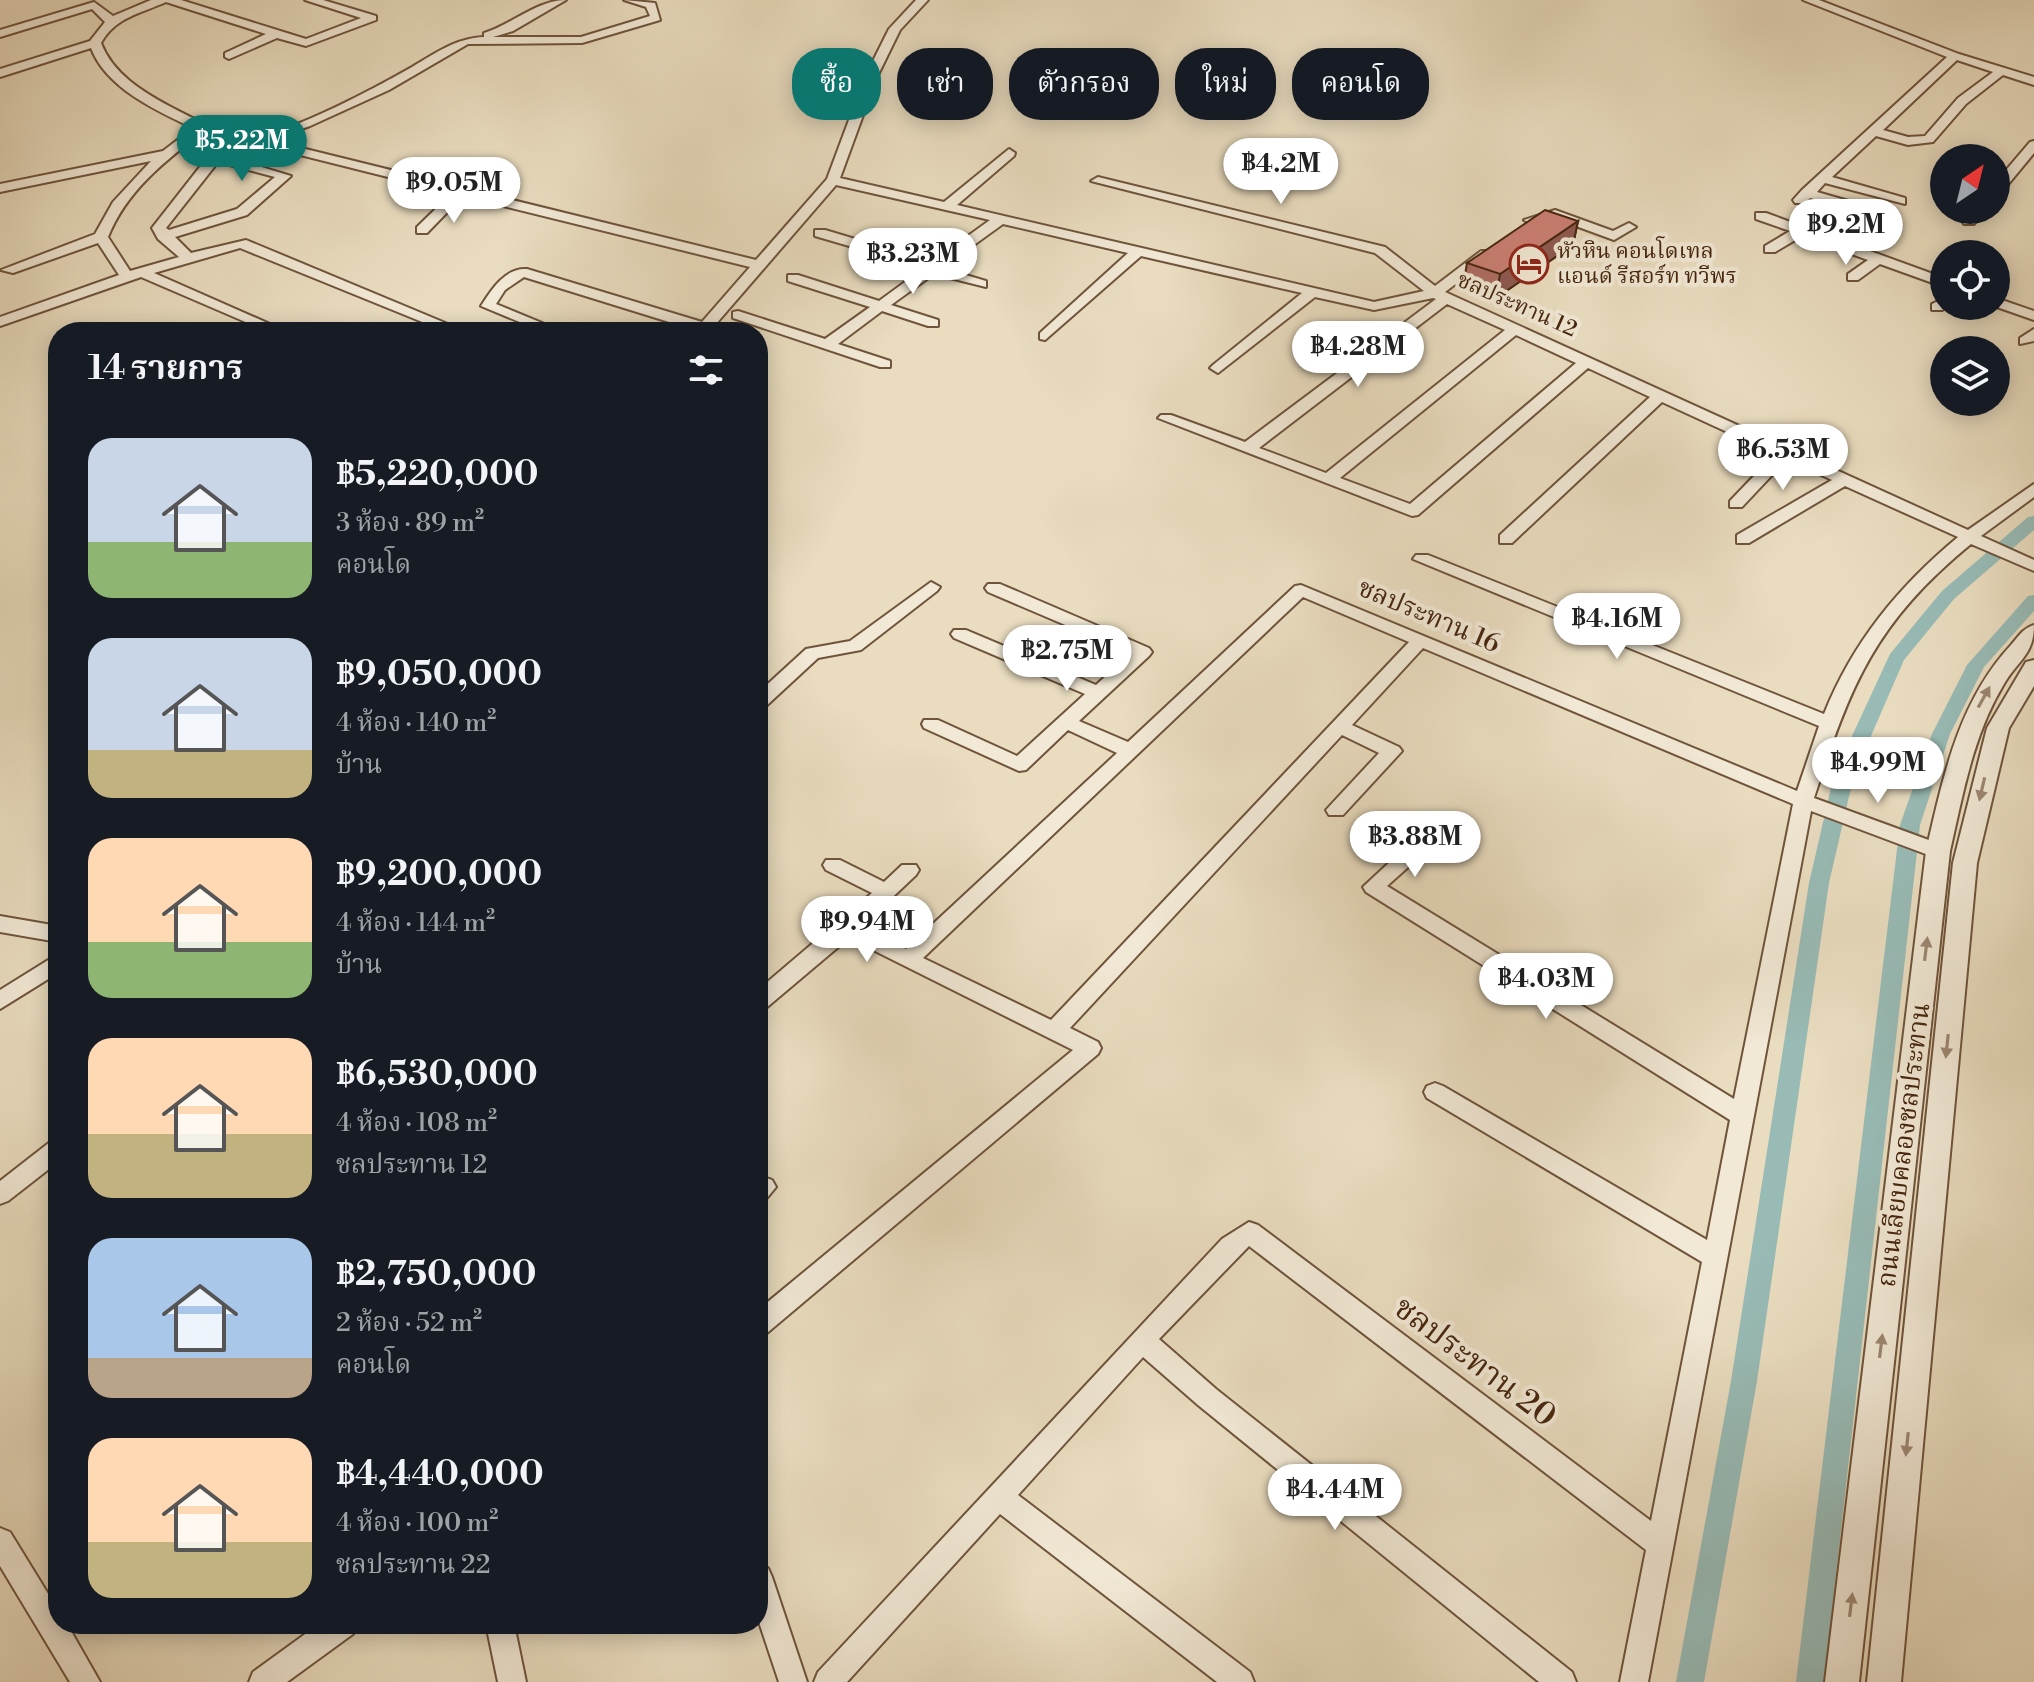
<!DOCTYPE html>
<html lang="th">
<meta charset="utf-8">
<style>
body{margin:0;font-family:"Libre Bodoni","Noto Serif Thai",serif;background:#242831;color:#f1f3f6;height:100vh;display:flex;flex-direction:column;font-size:30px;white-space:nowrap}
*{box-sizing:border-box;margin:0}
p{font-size:26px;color:#9ea1a6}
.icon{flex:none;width:44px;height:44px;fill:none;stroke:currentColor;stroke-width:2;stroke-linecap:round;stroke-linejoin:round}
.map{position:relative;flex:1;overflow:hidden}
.sheet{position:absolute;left:48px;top:322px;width:720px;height:1312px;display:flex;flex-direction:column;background:#171b24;border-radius:32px;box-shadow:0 4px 20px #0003}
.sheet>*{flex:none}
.top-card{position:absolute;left:792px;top:48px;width:760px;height:72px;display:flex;gap:16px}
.needle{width:52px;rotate:35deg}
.tools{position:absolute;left:1930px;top:144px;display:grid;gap:16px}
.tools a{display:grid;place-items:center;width:80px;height:80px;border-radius:50%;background:#171b24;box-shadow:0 4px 20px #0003;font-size:40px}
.price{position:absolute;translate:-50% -68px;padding:0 18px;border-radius:28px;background:#fff;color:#222;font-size:26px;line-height:52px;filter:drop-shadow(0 2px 4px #0008)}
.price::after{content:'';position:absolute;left:50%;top:48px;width:24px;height:18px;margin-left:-12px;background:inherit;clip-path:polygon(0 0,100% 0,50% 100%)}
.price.current{background:#0f766e;color:#fff}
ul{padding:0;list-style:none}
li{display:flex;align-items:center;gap:24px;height:200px;padding:0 40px}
li span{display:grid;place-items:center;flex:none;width:224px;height:160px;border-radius:24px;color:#555}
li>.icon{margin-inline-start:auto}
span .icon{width:96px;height:96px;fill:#fffc;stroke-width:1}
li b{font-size:34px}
h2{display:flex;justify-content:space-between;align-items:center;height:96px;padding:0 40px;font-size:34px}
.chip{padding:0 28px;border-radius:32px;background:#171b24;box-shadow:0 4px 20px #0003;font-size:28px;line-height:72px}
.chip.current{background:#0f766e;color:#fff}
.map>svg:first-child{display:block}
</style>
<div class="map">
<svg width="2034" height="1682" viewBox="0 0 2034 1682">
<rect width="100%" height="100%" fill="#e9dcbf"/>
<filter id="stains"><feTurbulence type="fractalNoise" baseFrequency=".0025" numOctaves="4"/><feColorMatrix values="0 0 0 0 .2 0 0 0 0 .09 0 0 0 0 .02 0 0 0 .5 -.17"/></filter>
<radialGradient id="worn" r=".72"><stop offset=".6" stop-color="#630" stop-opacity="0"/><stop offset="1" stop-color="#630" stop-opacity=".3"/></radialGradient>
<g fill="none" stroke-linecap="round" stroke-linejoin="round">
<g fill="#98bbb6" fill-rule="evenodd">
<polygon points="2034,516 2034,530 1954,599 1904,660 1854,775 1829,883 1757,1381 1704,1682 1676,1682 1731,1381 1809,883 1834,775 1890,654 1942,591 2028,517"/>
<polygon points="2034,595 2034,611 1984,667 1950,734 1920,825 1824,1682 1796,1682 1900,825 1932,734 1967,665 2028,596"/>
</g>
<g stroke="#6f543b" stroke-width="4">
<g id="minor">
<path d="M151,0H181L306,39L361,18L305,0H323L376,16V20L306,46L277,38L229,59L225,57V53L266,34L166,2C142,13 115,17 101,43C113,74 143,92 171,107C191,118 235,139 257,136C295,131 377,87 412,67C436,53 456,38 484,37V33C511,25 537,0 566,0L513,31L493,37H581L650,16L646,7L624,0L655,3L660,20L582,43L468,44L389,90L310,126L269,140L756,260L827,179L865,77L889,29L916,0H928L900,30L877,77L840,178L944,202L1009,149L1015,153L1014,156L957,205L1374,302L1424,291L1375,253L1091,181L1098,177L1385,247L1435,286L1481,251H1491V257L1445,292L1968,530L2034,484V497L1981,536L2034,560V571L1971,544C1875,623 1851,683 1814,798L1945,846L1948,851L1938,858L1931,856L1811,811L1648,1682H1620L1646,1550L1249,1246L1159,1339L1216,1389L1572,1672L1576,1682H1539L1198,1405L1143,1357L1018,1495L1250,1672L1254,1682H1217L1000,1514L847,1682H814L818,1672L1222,1239L1249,1222L1258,1225L1651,1521L1702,1262L1427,1098L1424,1092L1427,1086L1435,1083L1443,1086L1707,1240L1730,1120L1366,892L1363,887L1421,833H1435L1438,838L1435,843L1387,886L1734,1099L1793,804L1423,648L1352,725L1399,747L1402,751L1343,815H1329L1326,810L1379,753L1342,735L1070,1028L1098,1042L1101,1048L1098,1054L767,1333L758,1336V1310L1073,1050L849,938L766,1008L758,1010V990L872,893L826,870L823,865L826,860H840L884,882L902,865H916L919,870L916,875L862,926L906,949L1117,753L1068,730L1026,770L1019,771L924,728L922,724L924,720H938L1017,756L1085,694L954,638L951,634L954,630H966L1096,685L1131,653L988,592L985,588L988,584H1000L1149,648L1152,652L1149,656L1079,721L1128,742L1295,586L1301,585L1797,791L1819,726L1413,559L1416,555H1428L1824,714C1853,642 1898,587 1958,537L1845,486L1749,543H1737V535L1832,480L1787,459L1742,507H1730V501L1775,454L1662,402L1512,543H1500V535L1650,397L1588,368L1418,515L1412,516L1158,418L1161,415H1171L1245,442L1436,299L1433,298L1374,310L1315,297L1218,373L1210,368L1213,365L1302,293L1141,256L1045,340L1040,339V333L1128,253L1003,224L942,268L986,281V287L934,274L891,305L938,320V326H928L882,311L838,344L890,361V367H880L733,318V312L738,311L825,339L870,307L788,281V275H798L879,301L924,268L815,236V230H825L932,262L990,220L836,185L709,332H694L695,330L524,277L505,290L496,304L564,332H544L481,306C491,290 506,267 527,269L702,322L750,267L463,196L427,233H417V227L452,193L204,131C165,161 127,190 108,237L130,271L179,257L158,239L152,228L210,154L215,153L291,176L247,215L175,237L191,253L246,240L467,332H447L240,248L154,273L288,332H269L141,277L0,326V317L119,275L98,243L13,273L1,270L95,234L113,202L151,161L0,192V184L163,151L193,128C157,111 106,88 91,48L0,77V69L90,41L105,22L92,9L0,37V30L94,2L113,16ZM218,162L275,177L237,209L169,230L166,228ZM1447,304L1505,330L1326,473L1259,448ZM1516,335L1576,363L1410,504L1340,478ZM1303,597L1409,642L1051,1020L923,958Z"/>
<path d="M1803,0H1819L1959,54L2034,77V85L2003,75L1966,104L1933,142L1908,145L1876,136L1832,177L1905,198V204L1825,183L1817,192L1887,212V218L1810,198L1805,203H1795L1793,200L1802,190L1947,57ZM1957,60L1993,72L1958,98L1925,136L1908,137L1883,130Z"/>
<polygon points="2034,141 2034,153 2001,193 1996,194 1996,182 2030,142"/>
<polygon points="1555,210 1613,231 1629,223 1636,227 1614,240 1554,218 1531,224 1524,220"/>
<polygon points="1972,210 1986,210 1974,224 1964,224 1962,221"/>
<polygon points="1756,213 1766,213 1944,278 1944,287 1880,264 1858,280 1848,280 1848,274 1868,260 1802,236 1775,252 1765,252 1765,246 1790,231 1756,219"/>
<polygon points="1944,298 1944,306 1948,306 1942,310 1932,310 1932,304"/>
<polygon points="1996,298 2034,311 2034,320 1994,306"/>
<polygon points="2034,329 2034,341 2020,344 2020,338"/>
<polygon points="931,582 940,587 937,591 861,650 818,658 765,707 758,709 758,693 806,649 850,641"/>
<polygon points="0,916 58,926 58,942 0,932"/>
<polygon points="58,954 58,973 0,1009 0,990"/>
<polygon points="58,1140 58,1162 8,1201 0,1204 0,1181 50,1142"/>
<polygon points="764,1177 772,1180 776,1187 766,1199 758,1202 758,1179"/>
<polygon points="0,1528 10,1532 58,1610 58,1624 67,1624 100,1682 70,1682 0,1566"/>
<polygon points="758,1564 768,1568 772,1577 807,1682 779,1682 758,1619"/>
<polygon points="319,1624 357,1624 353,1634 287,1682 249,1682 253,1672"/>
<polygon points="486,1624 514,1624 526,1682 498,1682"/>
</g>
</g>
<g stroke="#6f543b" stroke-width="4">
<g id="tertiary">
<path d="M2034,625C2034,655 2018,660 2004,684C1973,735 1963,794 1950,851L1859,1682H1825L1926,851C1943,778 1958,702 2011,645C2018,637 2023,628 2034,625Z"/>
<polygon points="2034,660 2034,686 2009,728 1977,863 1901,1682 1867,1682 1953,863 1987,728 2026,662"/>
</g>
</g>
<use href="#minor" fill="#f1e8d5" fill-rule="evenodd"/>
<use href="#tertiary" fill="#f1e8d5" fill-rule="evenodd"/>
</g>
<polygon fill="#af6d64" stroke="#46260f" stroke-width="2" points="1578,221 1573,245 1496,298 1463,287 1467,263"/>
<polygon fill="#8e5951" stroke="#46260f" stroke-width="2" points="1578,221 1573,245 1496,298 1500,274"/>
<polygon fill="#cb7f74" stroke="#46260f" stroke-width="2" points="1545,210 1578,221 1500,274 1467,263"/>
<defs><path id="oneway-solid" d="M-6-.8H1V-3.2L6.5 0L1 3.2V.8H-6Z" transform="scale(2)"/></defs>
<g fill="#9c8772">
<use href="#oneway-solid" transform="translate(1984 697) rotate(-61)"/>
<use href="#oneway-solid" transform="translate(1982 789) rotate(103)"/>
<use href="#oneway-solid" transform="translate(1926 949) rotate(-83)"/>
<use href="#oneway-solid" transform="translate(1947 1046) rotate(96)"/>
<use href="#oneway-solid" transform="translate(1881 1346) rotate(-83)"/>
<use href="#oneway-solid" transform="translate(1907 1444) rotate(96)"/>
<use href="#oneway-solid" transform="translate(1851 1605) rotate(-83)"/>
</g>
<defs>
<g id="hotel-ring" transform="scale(2)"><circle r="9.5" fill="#f1e8d5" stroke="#8f2418" stroke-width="1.5"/><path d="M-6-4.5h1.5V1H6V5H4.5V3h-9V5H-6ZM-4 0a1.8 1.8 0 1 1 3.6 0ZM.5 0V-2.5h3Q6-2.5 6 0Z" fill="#8f2418"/></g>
</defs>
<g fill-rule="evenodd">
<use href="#hotel-ring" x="1529" y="264"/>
</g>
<g text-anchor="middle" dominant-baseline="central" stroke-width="8" stroke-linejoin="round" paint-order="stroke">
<g font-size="22" fill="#46260f" stroke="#f1e8d5" text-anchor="start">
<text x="1557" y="251">หัวหิน คอนโดเทล<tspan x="1557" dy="25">แอนด์ รีสอร์ท ทวีพร</tspan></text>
</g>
<g font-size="22" fill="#46260f" stroke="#f1e8d5">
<text transform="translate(1517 305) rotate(24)">ชลประทาน 12</text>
</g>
<g font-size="26" fill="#46260f" stroke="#f1e8d5">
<text transform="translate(1429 616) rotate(23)">ชลประทาน 16</text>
<text transform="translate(1904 1145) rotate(-83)">ถนนเลียบคลองชลประทาน</text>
</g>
<g font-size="32" fill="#46260f" stroke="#f1e8d5">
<text transform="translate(1475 1362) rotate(37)">ชลประทาน 20</text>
</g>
</g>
<rect width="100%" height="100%" filter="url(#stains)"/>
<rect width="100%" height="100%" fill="url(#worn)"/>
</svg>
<div class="tools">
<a><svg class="needle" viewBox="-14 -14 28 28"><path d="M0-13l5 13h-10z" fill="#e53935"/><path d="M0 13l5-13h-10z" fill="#9ea1a6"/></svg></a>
<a><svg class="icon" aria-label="locate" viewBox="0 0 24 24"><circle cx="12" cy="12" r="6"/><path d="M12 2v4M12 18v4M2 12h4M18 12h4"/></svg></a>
<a><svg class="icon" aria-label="layers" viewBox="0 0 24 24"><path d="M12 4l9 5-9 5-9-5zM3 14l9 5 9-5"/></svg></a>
</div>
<b class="price current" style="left:242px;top:183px">฿5.22M</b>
<b class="price" style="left:1281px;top:206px">฿4.2M</b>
<b class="price" style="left:454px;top:225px">฿9.05M</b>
<b class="price" style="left:1846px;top:267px">฿9.2M</b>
<b class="price" style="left:913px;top:296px">฿3.23M</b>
<b class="price" style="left:1358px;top:389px">฿4.28M</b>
<b class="price" style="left:1783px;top:492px">฿6.53M</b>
<b class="price" style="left:1617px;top:661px">฿4.16M</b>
<b class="price" style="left:1067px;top:693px">฿2.75M</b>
<b class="price" style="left:1878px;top:805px">฿4.99M</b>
<b class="price" style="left:1415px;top:879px">฿3.88M</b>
<b class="price" style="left:867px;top:964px">฿9.94M</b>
<b class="price" style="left:1546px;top:1021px">฿4.03M</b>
<b class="price" style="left:1335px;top:1532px">฿4.44M</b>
<div class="top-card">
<a class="chip current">ซื้อ</a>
<a class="chip">เช่า</a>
<a class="chip">ตัวกรอง</a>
<a class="chip">ใหม่</a>
<a class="chip">คอนโด</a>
</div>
<section class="sheet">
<h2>14 รายการ<svg class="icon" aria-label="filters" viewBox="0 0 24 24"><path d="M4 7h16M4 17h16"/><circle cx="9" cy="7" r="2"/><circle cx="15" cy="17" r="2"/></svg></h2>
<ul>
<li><span style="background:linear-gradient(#c9d6e8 65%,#8fb573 0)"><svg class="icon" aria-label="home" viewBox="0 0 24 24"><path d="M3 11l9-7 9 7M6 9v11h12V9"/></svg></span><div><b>฿5,220,000</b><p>3 ห้อง · 89 m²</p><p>คอนโด</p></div></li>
<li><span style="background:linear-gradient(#c9d6e8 70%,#c2b280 0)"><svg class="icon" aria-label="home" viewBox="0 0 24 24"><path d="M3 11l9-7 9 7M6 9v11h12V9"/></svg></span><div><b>฿9,050,000</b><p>4 ห้อง · 140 m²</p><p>บ้าน</p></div></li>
<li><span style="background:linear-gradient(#ffd9b3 65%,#8fb573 0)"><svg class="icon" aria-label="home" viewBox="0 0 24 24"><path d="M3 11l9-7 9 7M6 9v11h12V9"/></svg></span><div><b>฿9,200,000</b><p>4 ห้อง · 144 m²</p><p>บ้าน</p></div></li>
<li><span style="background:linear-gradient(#ffd9b3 60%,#c2b280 0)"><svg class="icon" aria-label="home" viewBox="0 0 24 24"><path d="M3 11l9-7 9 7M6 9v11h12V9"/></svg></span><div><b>฿6,530,000</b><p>4 ห้อง · 108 m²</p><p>ชลประทาน 12</p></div></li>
<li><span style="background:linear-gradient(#a9c7e8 75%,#b9a48a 0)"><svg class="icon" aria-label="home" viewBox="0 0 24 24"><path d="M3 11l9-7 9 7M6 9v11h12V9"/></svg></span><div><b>฿2,750,000</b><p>2 ห้อง · 52 m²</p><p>คอนโด</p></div></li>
<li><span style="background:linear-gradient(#ffd9b3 65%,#c2b280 0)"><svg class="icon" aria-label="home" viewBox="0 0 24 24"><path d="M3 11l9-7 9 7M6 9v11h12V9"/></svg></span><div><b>฿4,440,000</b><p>4 ห้อง · 100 m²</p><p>ชลประทาน 22</p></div></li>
</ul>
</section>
</div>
